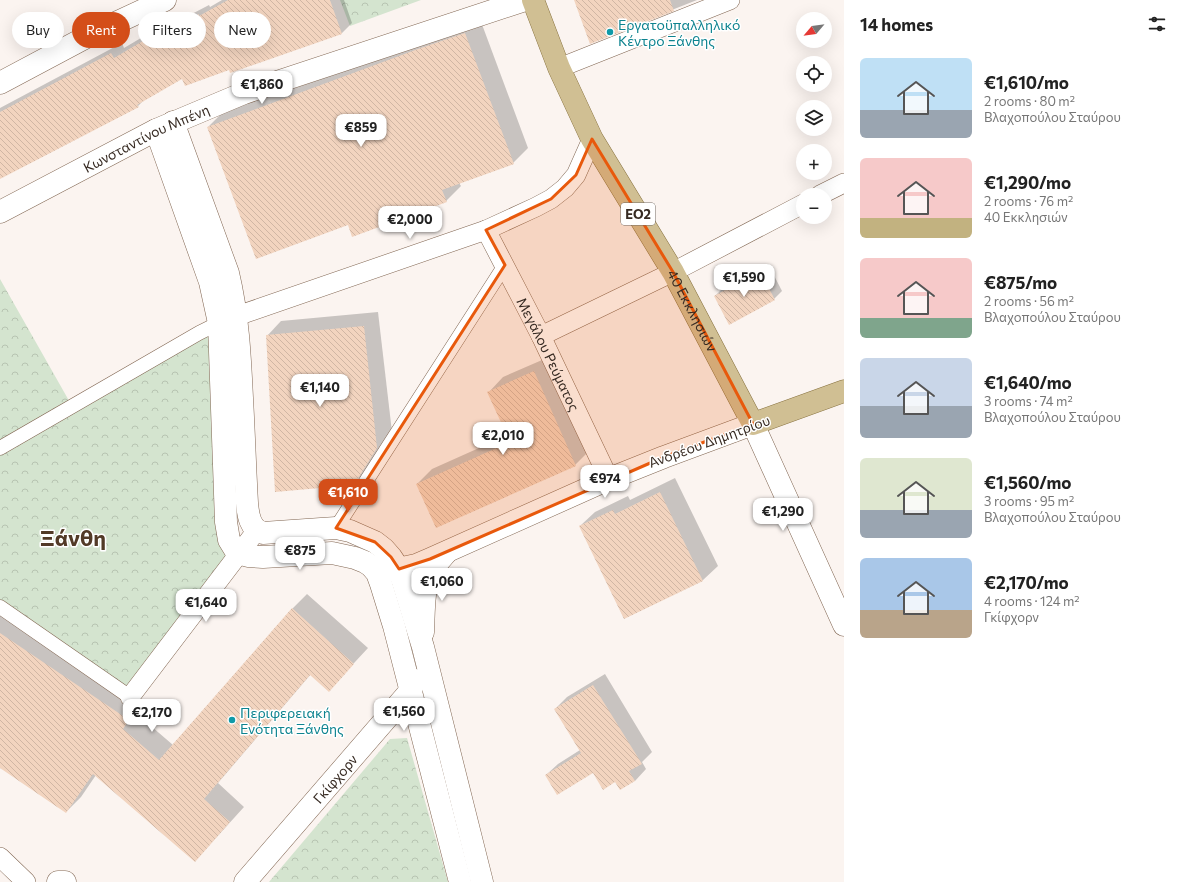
<!DOCTYPE html>
<meta charset="utf-8">
<style>
body{margin:0;font-family:Commissioner,sans-serif;background:#f6f6f6;color:#222;height:100vh;display:flex;flex-direction:column;font-size:15px;white-space:nowrap}
*{box-sizing:border-box;margin:0}
p{font-size:13px;color:#767676}
.icon{flex:none;width:22px;height:22px;fill:none;stroke:currentColor;stroke-width:2;stroke-linecap:round;stroke-linejoin:round}
.map{position:relative;flex:1;overflow:hidden}
.panel{display:flex;flex-direction:column;background:#fff;width:340px}
.panel>*{flex:none}
.hud{position:absolute;left:12px;top:12px;width:380px;height:36px;display:flex;gap:8px}
.needle{width:26px;rotate:241deg}
.buttons{position:absolute;left:796px;top:12px;display:grid;gap:8px}
.buttons a{display:grid;place-items:center;width:36px;height:36px;border-radius:50%;background:#fff;box-shadow:0 4px 16px #0002;font-size:20px}
.price{position:absolute;translate:-50% -34px;padding:0 9px;border-radius:8px;background:#fff;color:#222;font-size:13px;line-height:26px;filter:drop-shadow(0 1px 2px #0008)}
.price::after{content:'';position:absolute;left:50%;top:24px;width:12px;height:9px;margin-left:-6px;background:inherit;clip-path:polygon(0 0,100% 0,50% 100%)}
.price.current{background:#d44e19;color:#fff}
ul{padding:0;list-style:none}
li{display:flex;align-items:center;gap:12px;height:100px;padding:0 16px}
li span{display:grid;place-items:center;flex:none;width:112px;height:80px;border-radius:6px;color:#555}
li>.icon{margin-inline-start:auto}
span .icon{width:48px;height:48px;fill:#fffc;stroke-width:1}
li b{font-size:17px}
h2{display:flex;justify-content:space-between;align-items:center;height:48px;padding:0 16px;font-size:17px}
.pill{padding:0 14px;border-radius:18px;background:#fff;box-shadow:0 4px 16px #0002;font-size:14px;line-height:36px}
.pill.current{background:#d44e19;color:#fff}
main{display:flex;flex:1;min-height:0}
.map>svg:first-child{display:block}
</style>
<main>
<div class="map">
<svg width="844" height="882" viewBox="0 0 844 882">
<defs>
<pattern id="park-crowns" width="20" height="18" patternUnits="userSpaceOnUse"><rect width="20" height="18" fill="#d4e4cf"/><path d="M2 6a3 3 0 1 1 6 0M12 15a3 3 0 1 1 6 0" fill="none" stroke="#b7c4b1"/></pattern>
<pattern id="building-back-hatch" width="6" height="6" patternUnits="userSpaceOnUse"><rect width="6" height="6" fill="#f2d4bf"/><path d="M-1 5l2 2M0 0l6 6M5-1l2 2" fill="none" stroke="#d0b6a4"/></pattern>
</defs>
<rect width="100%" height="100%" fill="#fbf4f0"/>
<g fill="url(#park-crowns)">
<polygon points="340,0 421,0 350,26"/>
<polygon points="0,279 72,406 219,323 234,549 130,697 0,607"/>
<polygon points="407,738 448,882 269,882 390,739"/>
</g>
<g fill="#0003">
<polygon points="222,0 344,0 352,23 342,33 229,69 182,78 145,99 138,106 0,178 0,108 122,43 124,48 163,25 165,28 209,5 210,7"/>
<polygon points="575,0 697,0 591,42"/>
<polygon points="480,19 528,148 513,163 459,183 461,186 446,201 349,224 208,127 223,112"/>
<polygon points="768,264 782,291 774,299 729,323 715,296 722,289"/>
<polygon points="378,312 392,432 368,469 353,484 267,336 281,321"/>
<polygon points="549,357 590,450 575,465 417,484 432,469 508,435 489,392 503,377"/>
<polygon points="675,478 718,566 703,580 624,618 580,526 595,512 628,496 630,500"/>
<polygon points="307,594 368,648 329,690 311,674 218,783 244,807 195,861 96,775 81,797 66,812 0,767 0,609 143,705 137,714 173,745 292,609"/>
<polygon points="605,674 652,752 642,762 646,769 635,781 615,781 593,771 546,775 558,764 580,750 555,709 567,697"/>
</g>
<g fill="url(#building-back-hatch)">
<polygon points="228,0 330,0 342,34 230,73 229,70 185,86 182,79 137,105 139,107 0,179 0,112 111,53 114,58 153,35 155,38 199,14 199,16"/>
<polygon points="574,0 670,0 674,11 590,44"/>
<polygon points="465,33 514,164 442,190 447,202 352,237 348,225 256,259 207,127 418,49"/>
<polygon points="760,271 775,300 729,325 714,296"/>
<polygon points="364,326 377,448 354,485 275,492 266,335"/>
<polygon points="534,371 576,466 436,528 416,484 510,442 487,392"/>
<polygon points="660,492 703,581 624,619 579,526 613,510 615,514"/>
<polygon points="292,608 354,664 329,692 310,675 204,799 230,822 195,862 93,774 66,813 0,768 0,633 129,720 123,729 159,760"/>
<polygon points="593,685 642,764 629,771 635,781 620,790 615,782 603,790 593,773 557,795 545,775 581,753 554,709"/>
</g>
<g fill="none" stroke-linecap="round" stroke-linejoin="round">
<g stroke="#816652" stroke-width="15">
<g id="pedestrian">
<polyline points="0,448 199,333 219,323"/>
<polyline points="336,528 505,265"/>
<polyline points="0,607 130,697"/>
</g>
</g>
<g stroke="#816652" stroke-width="20">
<g id="minor">
<polyline points="559,68 730,0"/>
<polyline points="820,195 844,183"/>
<path id="s1" d="M486,230L541,336L609,479"/>
<polyline points="223,321 237,316 486,230 536,207 551,199 565,188 576,175 592,139"/>
<polyline points="541,336 673,272 803,204"/>
<polyline points="130,697 257,530"/>
<polyline points="0,857 26,882"/>
</g>
</g>
<g stroke="#816652" stroke-width="23">
<g id="tertiary">
<polyline points="0,83 94,33 165,0"/>
<path d="M173,122L228,273C238,315 240,356 242,398C244,433 245,468 247,503C248,515 250,529 263,533L321,529L336,528L350,531L375,542L384,549L391,557L399,569L423,647L482,882"/>
<polyline points="156,130 210,282 219,323 226,522 229,540 237,553 248,556 263,557 332,553 355,558 365,562 371,566 377,573 381,584 394,626 460,882"/>
<path id="s2" d="M0,212L156,130L244,93L525,0"/>
<polyline points="384,572 416,565 430,559 609,479 664,457 753,424 844,625"/>
<path d="M423,632C424,615 423,591 429,576C433,567 440,560 446,553"/>
<polyline points="58,882 65,882"/>
<path id="s3" d="M245,882L411,690L415,680"/>
</g>
</g>
<g stroke="#86703d" stroke-width="23">
<g id="primary">
<path id="s4" d="M533,0L559,68L592,139L673,272L753,424L844,391"/>
</g>
</g>
<use href="#pedestrian" stroke="#fff" stroke-width="14"/>
<use href="#minor" stroke="#fff" stroke-width="19"/>
<use href="#tertiary" stroke="#fff" stroke-width="22"/>
<use href="#primary" stroke="#d0bf93" stroke-width="22"/>
</g>
<path fill="#e8590c" fill-opacity="0.2" stroke="#e8590c" stroke-width="3" stroke-linejoin="round" d="M592,139L673,272L753,424L664,457L430,559L399,569L391,557L375,542L336,528L505,265L486,230L551,199L576,175Z"/>
<g fill="#0f9aa8" stroke="#fff" stroke-width="1.5">
<circle cx="610" cy="32" r="4"/>
<circle cx="232" cy="720" r="4"/>
</g>
<g text-anchor="middle" dominant-baseline="central" stroke-width="3" stroke-linejoin="round" paint-order="stroke">
<rect fill="#fff" stroke="#726a64" stroke-width="1" x="621" y="203" width="34" height="22" rx="3"/>
<g font-size="13" font-weight="bold" fill="#362a22">
<text x="638" y="214">ΕΟ2</text>
</g>
<g font-size="14" fill="#0d838f" stroke="#fff" text-anchor="start">
<text x="618" y="24">Εργατοϋπαλληλικό<tspan x="618" dy="16">Κέντρο Ξάνθης</tspan></text>
<text x="240" y="712">Περιφερειακή<tspan x="240" dy="16">Ενότητα Ξάνθης</tspan></text>
</g>
<g font-size="14" fill="#362a22" stroke="#fff">
<text stroke="none"><textPath href="#s2" startOffset="164">Κωνσταντίνου Μπένη</textPath></text>
<text stroke="none"><textPath href="#s4" startOffset="350">40 Εκκλησιών</textPath></text>
<text stroke="none"><textPath href="#s1" startOffset="139">Μεγάλου Ρεύματος</textPath></text>
<text transform="translate(709 441) rotate(-20)">Ανδρέου Δημητρίου</text>
<text stroke="none"><textPath href="#s3" startOffset="137">Γκίφχορν</textPath></text>
</g>
<g font-size="22" font-weight="bold" fill="#523a27" stroke="#fff">
<text x="73" y="537">Ξάνθη</text>
</g>
</g>
</svg>
<div class="buttons">
<a><svg class="needle" viewBox="-14 -14 28 28"><path d="M0-13l5 13h-10z" fill="#e53935"/><path d="M0 13l5-13h-10z" fill="#767676"/></svg></a>
<a><svg class="icon" aria-label="locate" viewBox="0 0 24 24"><circle cx="12" cy="12" r="6"/><path d="M12 2v4M12 18v4M2 12h4M18 12h4"/></svg></a>
<a><svg class="icon" aria-label="layers" viewBox="0 0 24 24"><path d="M12 4l9 5-9 5-9-5zM3 14l9 5 9-5"/></svg></a>
<a>+</a>
<a>−</a>
</div>
<b class="price" style="left:262px;top:105px">€1,860</b>
<b class="price" style="left:361px;top:148px">€859</b>
<b class="price" style="left:410px;top:240px">€2,000</b>
<b class="price" style="left:744px;top:298px">€1,590</b>
<b class="price" style="left:320px;top:408px">€1,140</b>
<b class="price" style="left:503px;top:456px">€2,010</b>
<b class="price" style="left:605px;top:499px">€974</b>
<b class="price current" style="left:348px;top:513px">€1,610</b>
<b class="price" style="left:783px;top:532px">€1,290</b>
<b class="price" style="left:300px;top:571px">€875</b>
<b class="price" style="left:442px;top:602px">€1,060</b>
<b class="price" style="left:206px;top:623px">€1,640</b>
<b class="price" style="left:404px;top:732px">€1,560</b>
<b class="price" style="left:152px;top:733px">€2,170</b>
<div class="hud">
<a class="pill">Buy</a>
<a class="pill current">Rent</a>
<a class="pill">Filters</a>
<a class="pill">New</a>
</div>
</div>
<section class="panel">
<h2>14 homes<svg class="icon" aria-label="filters" viewBox="0 0 24 24"><path d="M4 7h16M4 17h16"/><circle cx="9" cy="7" r="2"/><circle cx="15" cy="17" r="2"/></svg></h2>
<ul>
<li><span style="background:linear-gradient(#bfe0f5 65%,#9aa5b1 0)"><svg class="icon" aria-label="home" viewBox="0 0 24 24"><path d="M3 11l9-7 9 7M6 9v11h12V9"/></svg></span><div><b>€1,610/mo</b><p>2 rooms · 80 m²</p><p>Βλαχοπούλου Σταύρου</p></div></li>
<li><span style="background:linear-gradient(#f6c9c9 75%,#c2b280 0)"><svg class="icon" aria-label="home" viewBox="0 0 24 24"><path d="M3 11l9-7 9 7M6 9v11h12V9"/></svg></span><div><b>€1,290/mo</b><p>2 rooms · 76 m²</p><p>40 Εκκλησιών</p></div></li>
<li><span style="background:linear-gradient(#f6c9c9 75%,#7fa58c 0)"><svg class="icon" aria-label="home" viewBox="0 0 24 24"><path d="M3 11l9-7 9 7M6 9v11h12V9"/></svg></span><div><b>€875/mo</b><p>2 rooms · 56 m²</p><p>Βλαχοπούλου Σταύρου</p></div></li>
<li><span style="background:linear-gradient(#c9d6e8 60%,#9aa5b1 0)"><svg class="icon" aria-label="home" viewBox="0 0 24 24"><path d="M3 11l9-7 9 7M6 9v11h12V9"/></svg></span><div><b>€1,640/mo</b><p>3 rooms · 74 m²</p><p>Βλαχοπούλου Σταύρου</p></div></li>
<li><span style="background:linear-gradient(#dfe7d0 65%,#9aa5b1 0)"><svg class="icon" aria-label="home" viewBox="0 0 24 24"><path d="M3 11l9-7 9 7M6 9v11h12V9"/></svg></span><div><b>€1,560/mo</b><p>3 rooms · 95 m²</p><p>Βλαχοπούλου Σταύρου</p></div></li>
<li><span style="background:linear-gradient(#a9c7e8 65%,#b9a48a 0)"><svg class="icon" aria-label="home" viewBox="0 0 24 24"><path d="M3 11l9-7 9 7M6 9v11h12V9"/></svg></span><div><b>€2,170/mo</b><p>4 rooms · 124 m²</p><p>Γκίφχορν</p></div></li>
</ul>
</section>
</main>
